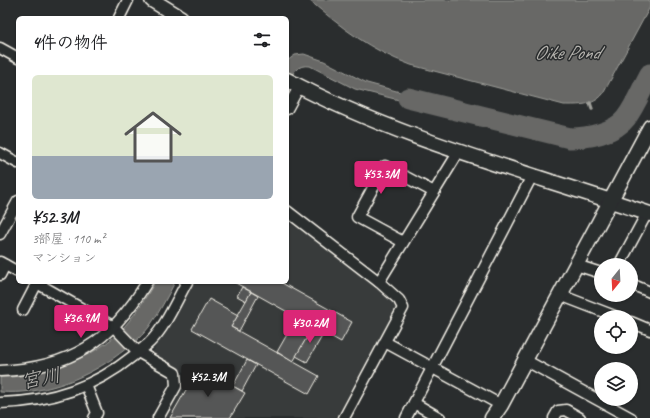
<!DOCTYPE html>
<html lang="ja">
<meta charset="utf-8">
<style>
body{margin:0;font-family:Caveat,"Klee One",sans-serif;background:#f6f6f6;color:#202124;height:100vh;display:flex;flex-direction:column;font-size:15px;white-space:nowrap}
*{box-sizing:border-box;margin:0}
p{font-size:13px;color:#757577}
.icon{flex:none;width:22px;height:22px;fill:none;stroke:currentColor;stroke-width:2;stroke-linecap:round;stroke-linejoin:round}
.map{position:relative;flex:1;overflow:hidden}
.side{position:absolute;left:16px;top:16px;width:273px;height:268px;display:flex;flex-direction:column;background:#fff;border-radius:6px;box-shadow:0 1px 3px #0004}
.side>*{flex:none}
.needle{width:26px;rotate:198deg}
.fabs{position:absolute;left:594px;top:258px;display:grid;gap:8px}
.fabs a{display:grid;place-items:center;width:44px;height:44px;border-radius:50%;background:#fff;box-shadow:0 1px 3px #0004;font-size:20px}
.price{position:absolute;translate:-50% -34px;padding:0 9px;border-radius:4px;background:#db2777;color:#fff;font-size:13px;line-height:26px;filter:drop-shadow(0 1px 2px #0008)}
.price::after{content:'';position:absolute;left:50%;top:24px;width:12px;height:9px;margin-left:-6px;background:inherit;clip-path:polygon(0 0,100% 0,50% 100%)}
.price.current{background:#222;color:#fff}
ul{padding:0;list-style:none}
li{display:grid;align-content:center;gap:8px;height:212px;padding:0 16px}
li span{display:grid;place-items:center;height:124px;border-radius:6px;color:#555}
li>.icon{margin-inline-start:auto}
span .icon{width:72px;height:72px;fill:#fffc;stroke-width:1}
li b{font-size:17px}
h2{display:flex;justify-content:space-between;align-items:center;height:48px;padding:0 16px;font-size:17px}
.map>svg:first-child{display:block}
</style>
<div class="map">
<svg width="650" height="418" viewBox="0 0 650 418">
<rect width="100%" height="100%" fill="#2a2d2e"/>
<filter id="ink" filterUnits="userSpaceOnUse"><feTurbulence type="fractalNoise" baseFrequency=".025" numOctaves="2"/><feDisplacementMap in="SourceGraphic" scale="8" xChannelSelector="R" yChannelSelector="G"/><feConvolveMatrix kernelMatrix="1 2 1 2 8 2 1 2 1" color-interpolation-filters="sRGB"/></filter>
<g filter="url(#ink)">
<polygon fill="#373a3a" points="287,222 307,233 394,301 396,308 336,418 163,418 189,375 152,353 192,282 287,282"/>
<g fill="#676866" stroke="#9f9f9a">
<path d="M309,0H650V7L603,94C593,106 579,105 564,105L411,65C370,50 342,28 309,0Z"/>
<path d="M304,54L324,61L367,83L437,102L435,109L355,89L310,66C297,64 293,73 287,83V61L295,55Z"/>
<path d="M155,282H175C167,297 159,313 149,327C140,339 127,348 115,357C80,381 42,395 0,392V377C16,378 33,374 48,369C106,353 126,332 155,282Z"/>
</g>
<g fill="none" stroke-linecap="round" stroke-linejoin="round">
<g stroke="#9f9f9a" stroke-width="3.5">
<polyline points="590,103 592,109"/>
<polyline points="597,126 599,133"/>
</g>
<path stroke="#676866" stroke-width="21" d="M408,98L570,138C587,138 615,133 626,118C636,105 642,88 650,74"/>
</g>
<g fill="#555756" stroke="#f4f1e8">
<polygon points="234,282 280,282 352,322 341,342"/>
<polygon points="242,287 251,292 246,301 237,296"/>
<polygon points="251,292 258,296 239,331 231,327"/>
<polygon points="209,299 238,315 231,327 319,376 309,394 192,329"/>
<polygon points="297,317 313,327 293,362 277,352"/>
<polygon points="313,327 324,333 307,362 296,356"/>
<polygon points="247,360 256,365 242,391 233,386"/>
<polygon points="199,367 245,393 230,418 170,418"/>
</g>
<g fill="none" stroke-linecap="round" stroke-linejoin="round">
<g stroke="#f4f1e8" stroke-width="13">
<g id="street">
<polyline points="119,18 128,0"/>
<polyline points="0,48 18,58"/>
<polyline points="287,109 299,87"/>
<polyline points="0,153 18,163"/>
<polyline points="287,211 379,282 399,300 403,308 344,418"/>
<polyline points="0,234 18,201"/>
<polyline points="403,242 357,217 385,166 434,192"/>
<polyline points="0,262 18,272"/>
<polyline points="576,265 601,273"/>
<polyline points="619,265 647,213"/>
<polyline points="0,275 5,265"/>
<polyline points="35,282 114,327 138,352 175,373 176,386 158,418"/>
<polyline points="379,282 458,153"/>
<polyline points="631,284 650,292"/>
<polyline points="560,295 617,317"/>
<polyline points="23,310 37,283"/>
<polyline points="631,322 650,330"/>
<polyline points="385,342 501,405"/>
<polyline points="525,360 631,418"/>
<path d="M0,371C70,368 111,342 147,282"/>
<polyline points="86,385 97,413 94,418"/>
<path d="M0,403C49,402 95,387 133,356C139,351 145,347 150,342C166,326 176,301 187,282"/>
<polyline points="414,403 440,418"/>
<polyline points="406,418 532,176"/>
<polyline points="554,418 558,411 566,410 580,418"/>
</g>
</g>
<g stroke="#f4f1e8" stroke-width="17">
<g id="secondary">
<polyline points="152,0 181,18"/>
<path d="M287,80C402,141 528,172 650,214"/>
<polyline points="492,418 501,405 650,127"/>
</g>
</g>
<use href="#street" stroke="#2a2d2e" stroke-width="10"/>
<use href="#secondary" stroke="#2a2d2e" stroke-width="14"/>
</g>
</g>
<g text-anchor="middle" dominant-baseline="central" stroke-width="3" stroke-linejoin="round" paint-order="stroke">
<g font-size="20" font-style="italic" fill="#b5b3ae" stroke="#2a2d2e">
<text x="567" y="52">Oike Pond</text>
<text transform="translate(41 378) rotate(-11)">宮川</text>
</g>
</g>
</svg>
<div class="fabs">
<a><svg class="needle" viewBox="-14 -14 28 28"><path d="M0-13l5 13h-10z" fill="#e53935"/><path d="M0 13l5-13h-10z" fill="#757577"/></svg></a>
<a><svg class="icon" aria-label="locate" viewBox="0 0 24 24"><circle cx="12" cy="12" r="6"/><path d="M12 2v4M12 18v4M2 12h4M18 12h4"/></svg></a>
<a><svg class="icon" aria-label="layers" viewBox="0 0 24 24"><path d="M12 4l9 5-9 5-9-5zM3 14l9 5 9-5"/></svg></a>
</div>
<b class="price" style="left:381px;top:195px">¥53.3M</b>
<b class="price" style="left:81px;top:339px">¥36.9M</b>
<b class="price" style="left:310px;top:344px">¥30.2M</b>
<b class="price current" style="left:208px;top:398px">¥52.3M</b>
<section class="side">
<h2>4件の物件<svg class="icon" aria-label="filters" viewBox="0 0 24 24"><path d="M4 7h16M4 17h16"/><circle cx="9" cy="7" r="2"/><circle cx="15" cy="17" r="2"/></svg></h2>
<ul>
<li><span style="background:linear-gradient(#dfe7d0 65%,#9aa5b1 0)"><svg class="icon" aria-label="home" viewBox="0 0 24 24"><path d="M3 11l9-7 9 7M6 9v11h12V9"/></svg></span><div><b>¥52.3M</b><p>3部屋 · 110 m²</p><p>マンション</p></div></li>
</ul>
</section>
</div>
